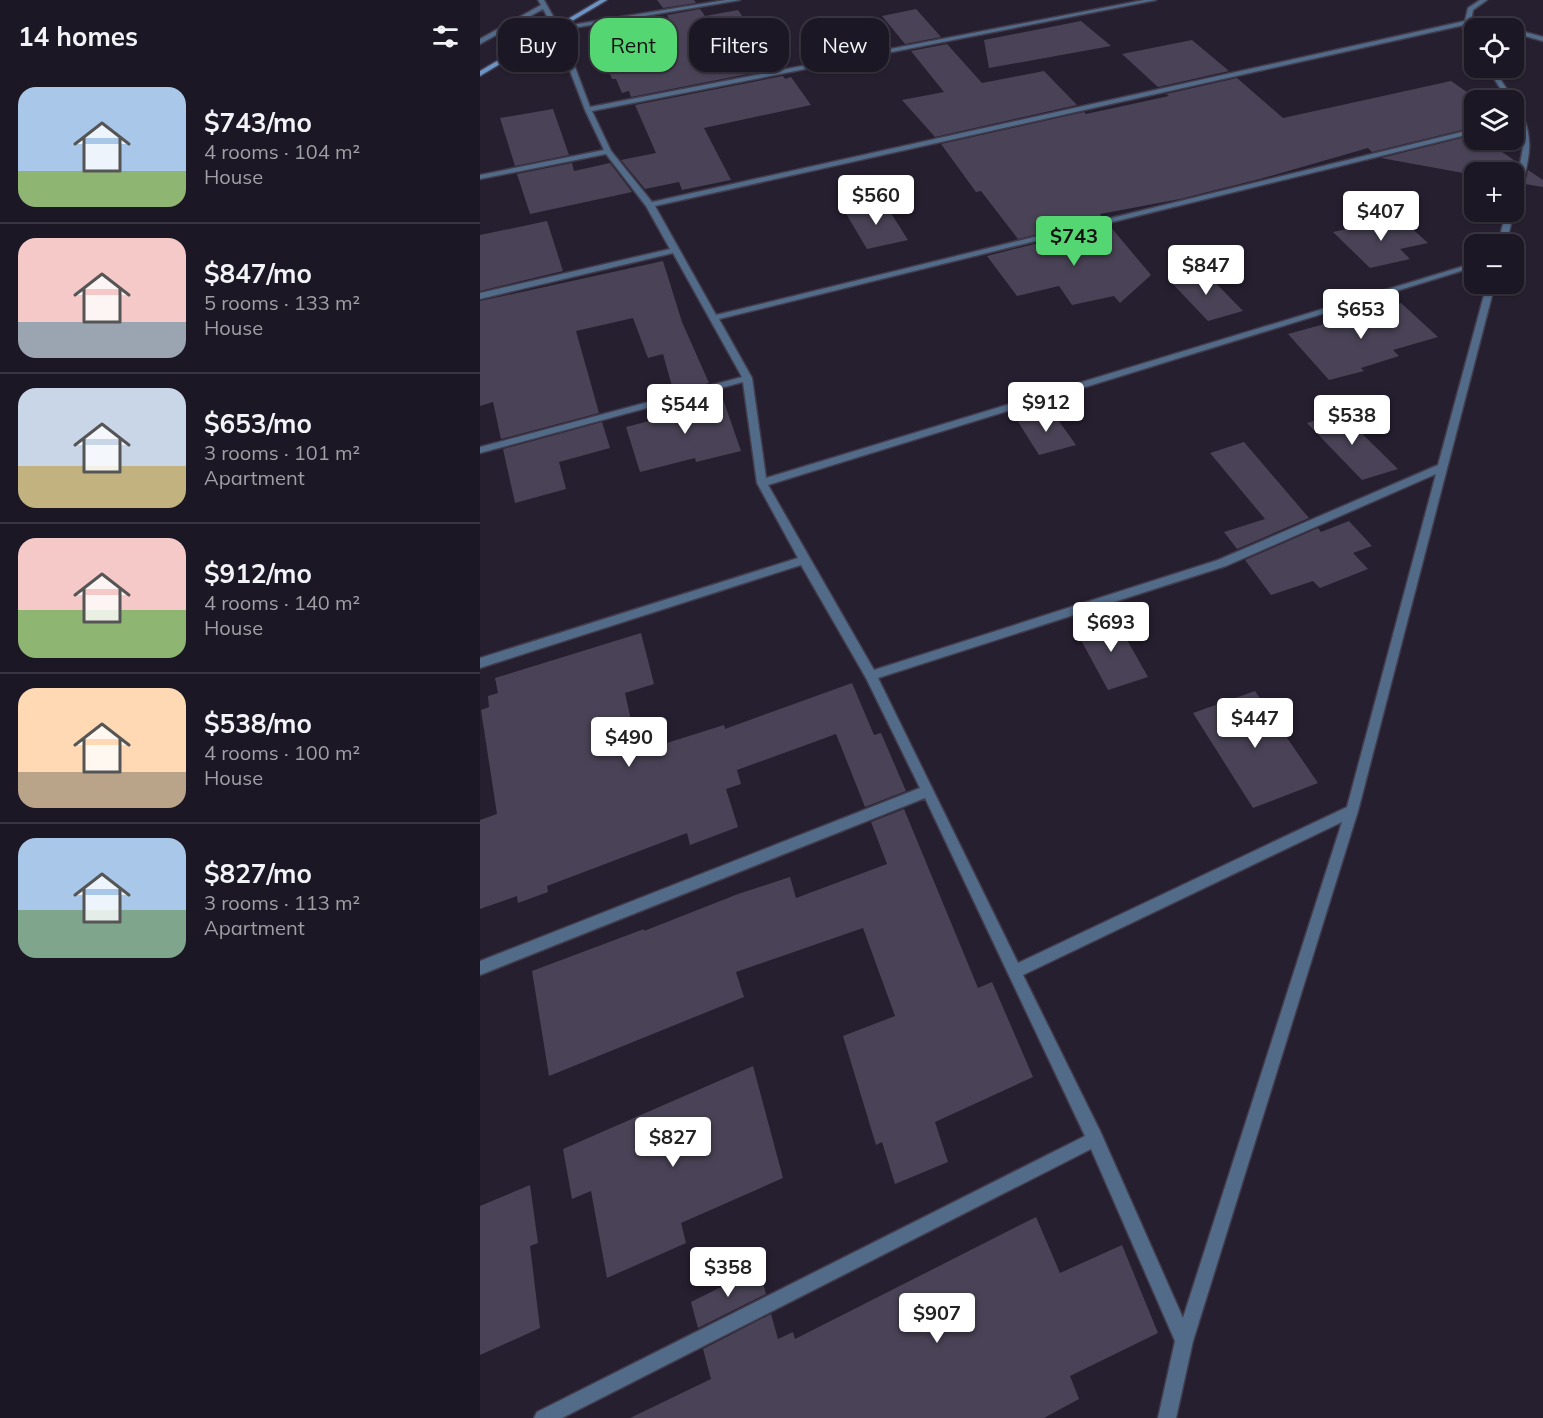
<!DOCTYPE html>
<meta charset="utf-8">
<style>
body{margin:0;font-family:Mulish,sans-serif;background:#292431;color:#f1f3f6;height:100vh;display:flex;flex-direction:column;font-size:22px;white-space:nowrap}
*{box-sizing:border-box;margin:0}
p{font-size:20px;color:#a09fa6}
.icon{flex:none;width:33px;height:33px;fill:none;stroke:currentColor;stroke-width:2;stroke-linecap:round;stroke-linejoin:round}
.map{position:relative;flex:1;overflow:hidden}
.side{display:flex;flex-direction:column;background:#1c1724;width:480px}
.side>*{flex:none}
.hud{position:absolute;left:18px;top:18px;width:570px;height:54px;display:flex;gap:12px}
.tools{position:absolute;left:984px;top:18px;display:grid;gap:12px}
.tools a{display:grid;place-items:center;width:60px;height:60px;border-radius:12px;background:#1c1724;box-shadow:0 2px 4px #0004,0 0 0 2px #3a3641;font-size:30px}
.price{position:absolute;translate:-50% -51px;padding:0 14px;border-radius:6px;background:#fff;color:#222;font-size:20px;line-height:39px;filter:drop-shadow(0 2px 3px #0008)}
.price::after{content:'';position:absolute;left:50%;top:36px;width:18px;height:14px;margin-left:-9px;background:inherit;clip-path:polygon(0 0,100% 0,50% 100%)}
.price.on{background:#54d672;color:#111}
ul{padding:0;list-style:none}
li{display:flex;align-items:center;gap:18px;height:150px;padding:0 18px}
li+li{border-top:2px solid #3a3641}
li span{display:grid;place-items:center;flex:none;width:168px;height:120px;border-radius:18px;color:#555}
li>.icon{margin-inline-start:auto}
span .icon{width:72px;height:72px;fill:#fffc;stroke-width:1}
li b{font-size:26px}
h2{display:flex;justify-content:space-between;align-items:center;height:72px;padding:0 18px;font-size:26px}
.chip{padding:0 21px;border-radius:18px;background:#1c1724;box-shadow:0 2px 4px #0004,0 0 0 2px #3a3641;font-size:21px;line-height:54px}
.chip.on{background:#54d672;color:#111}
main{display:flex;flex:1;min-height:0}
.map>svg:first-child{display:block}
</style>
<main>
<section class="side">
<h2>14 homes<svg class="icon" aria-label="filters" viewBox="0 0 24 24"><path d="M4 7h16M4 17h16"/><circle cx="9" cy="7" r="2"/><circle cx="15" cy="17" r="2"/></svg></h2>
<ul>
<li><span style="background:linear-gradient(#a9c7e8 70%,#8fb573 0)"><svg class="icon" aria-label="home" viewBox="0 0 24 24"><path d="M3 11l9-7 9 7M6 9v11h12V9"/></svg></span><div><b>$743/mo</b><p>4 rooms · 104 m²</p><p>House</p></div></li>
<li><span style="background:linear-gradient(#f6c9c9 70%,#9aa5b1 0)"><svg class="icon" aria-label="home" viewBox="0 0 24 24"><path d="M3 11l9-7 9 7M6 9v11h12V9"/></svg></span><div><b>$847/mo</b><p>5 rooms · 133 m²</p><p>House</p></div></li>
<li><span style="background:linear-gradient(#c9d6e8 65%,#c2b280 0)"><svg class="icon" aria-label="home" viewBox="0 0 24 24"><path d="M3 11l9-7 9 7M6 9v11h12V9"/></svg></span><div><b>$653/mo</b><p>3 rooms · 101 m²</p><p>Apartment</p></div></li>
<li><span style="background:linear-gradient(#f6c9c9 60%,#8fb573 0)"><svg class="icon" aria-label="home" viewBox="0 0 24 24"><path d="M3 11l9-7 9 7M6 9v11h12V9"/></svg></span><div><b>$912/mo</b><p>4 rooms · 140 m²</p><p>House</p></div></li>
<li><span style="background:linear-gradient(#ffd9b3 70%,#b9a48a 0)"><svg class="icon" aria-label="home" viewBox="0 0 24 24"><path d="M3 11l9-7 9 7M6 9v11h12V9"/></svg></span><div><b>$538/mo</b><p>4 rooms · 100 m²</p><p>House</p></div></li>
<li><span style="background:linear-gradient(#a9c7e8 60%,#7fa58c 0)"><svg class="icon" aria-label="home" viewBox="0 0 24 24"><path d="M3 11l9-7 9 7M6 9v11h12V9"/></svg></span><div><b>$827/mo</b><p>3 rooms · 113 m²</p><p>Apartment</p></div></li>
</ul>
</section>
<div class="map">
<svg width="1063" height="1418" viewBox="0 0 1063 1418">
<rect width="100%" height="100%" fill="#261f30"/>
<g fill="#4a4357">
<polygon points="177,0 214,0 216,3 183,8"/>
<polygon points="220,9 225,16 258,10 298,68 151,97 149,91 142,93 136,79 132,79 121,50 126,49 117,32 189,19 187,15"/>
<polygon points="436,9 461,37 425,44 402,16"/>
<polygon points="601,21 631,46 509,68 504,40"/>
<polygon points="712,40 749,71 678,87 642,54"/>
<polygon points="467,44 502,83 564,71 597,105 455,137 422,100 464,92 431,51"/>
<polygon points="303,76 305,79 311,77 331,105 224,128 251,180 202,190 199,182 165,189 141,160 176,153 155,105"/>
<polygon points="757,78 803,118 971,81 994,97 994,127 892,152 888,148 780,179 700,199 620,214 623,218 538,239 501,191 496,192 461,144 604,112 606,114 689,96 686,94"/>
<polygon points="73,109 89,155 35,166 20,118"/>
<polygon points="994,135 994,140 1005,140 1038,163 1034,181 1034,172 994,172 994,175 901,158"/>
<polygon points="92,163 94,171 130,163 152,192 50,214 37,174"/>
<polygon points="1048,170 1063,180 1063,187 1045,184"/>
<polygon points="404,202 428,240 387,249 365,212"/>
<polygon points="920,218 948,243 920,249 930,259 890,268 853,232"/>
<polygon points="67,221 83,271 0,291 0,235"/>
<polygon points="629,225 671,275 640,303 634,296 592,305 579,286 537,296 507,256"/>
<polygon points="183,261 202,322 229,383 194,393 183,354 168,358 153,318 96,331 119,413 21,439 13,402 0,406 0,301"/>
<polygon points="724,271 763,311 728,321 689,280"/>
<polygon points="921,303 958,337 913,350 919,356 881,368 884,371 849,380 808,334"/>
<polygon points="233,392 236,400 243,399 261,451 216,462 215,458 160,472 146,427 201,413 197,402"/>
<polygon points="571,410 596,445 559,455 537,420"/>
<polygon points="860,412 918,469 882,480 827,423"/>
<polygon points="122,422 130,448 79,462 86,489 35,503 23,449"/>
<polygon points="764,442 829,518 757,549 744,532 785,519 730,453"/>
<polygon points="869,521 892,546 873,553 888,569 840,588 833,581 791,595 765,560 838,528 841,532"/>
<polygon points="634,617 668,677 628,690 595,629"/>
<polygon points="161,633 174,684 145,693 158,752 244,725 245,729 372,683 394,735 401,733 426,791 385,807 356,734 257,770 261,784 246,789 258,827 210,845 207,833 67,886 68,892 38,903 37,896 0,909 0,820 17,814 1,710 9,707 8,696 18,693 15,678"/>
<polygon points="775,691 838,783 773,808 713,713"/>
<polygon points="424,809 498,988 512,982 553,1077 455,1122 468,1162 415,1184 402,1142 396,1145 363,1036 415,1016 383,928 256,972 264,997 69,1076 52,971 164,929 164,931 258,894 310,877 316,898 407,864 391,822"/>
<polygon points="273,1066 303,1178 201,1223 206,1243 127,1278 111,1191 92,1199 83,1149"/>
<polygon points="50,1185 58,1243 50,1246 60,1328 0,1355 0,1206"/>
<polygon points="556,1217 580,1273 642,1245 678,1333 590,1376 599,1399 564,1418 150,1418 231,1379 223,1349 291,1314 298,1339 313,1332 315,1339"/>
<polygon points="279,1268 286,1294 218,1328 211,1302"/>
</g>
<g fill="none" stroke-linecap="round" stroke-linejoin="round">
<g stroke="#423c4c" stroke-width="3">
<g id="street">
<path d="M58,0H64L79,27L246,0H260L81,30L110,107L664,0H676L112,111L131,151L172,202L985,21L988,8L1000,0H1007L993,10L991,21L1028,28H1016L990,24L989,29L994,38V45L992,44L983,29L984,25L175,206L236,315L994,129V133L239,319L272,378L286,478L994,263V267L288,485L394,670L738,560L958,465L1007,284H1015L878,811L713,1341L696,1418H678L695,1341L611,1149L82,1418H54L57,1412L605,1136L445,798L0,975V961L440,788L386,678L321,565L0,668V658L318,558L277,483L263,382L0,453V447L262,377L193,253L0,299V293L190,249L166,206L126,154L0,179V175L124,150L105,110L74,29L63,9L0,44V39L61,5ZM956,474L867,807L538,963L398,678L746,566ZM862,822L703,1318L621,1133L543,975Z"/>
<polygon points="1034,29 1063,37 1063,41 1034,33"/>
<polygon points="1007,68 1013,68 1034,100 1034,101 1028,100"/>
<path d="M1034,102L1036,103C1058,139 1048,162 1038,200L1034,202C1032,182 1043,163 1043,142C1043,128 1033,115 1034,102Z"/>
<polygon points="1034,211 1034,212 1026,244 1018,244 1026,212"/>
</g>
</g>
<g stroke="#423c4c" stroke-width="3">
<polygon id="secondary" points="120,0 127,0 0,76 0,71"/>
</g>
<use href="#street" fill="#526b89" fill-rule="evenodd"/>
<use href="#secondary" fill="#6b94c5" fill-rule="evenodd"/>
</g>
</svg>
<div class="tools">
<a><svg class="icon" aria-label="locate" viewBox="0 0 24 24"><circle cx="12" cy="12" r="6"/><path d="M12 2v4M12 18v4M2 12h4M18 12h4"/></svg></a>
<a><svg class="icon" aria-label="layers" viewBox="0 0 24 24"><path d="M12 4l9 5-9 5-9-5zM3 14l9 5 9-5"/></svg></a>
<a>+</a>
<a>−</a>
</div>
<b class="price" style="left:396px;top:226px">$560</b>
<b class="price" style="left:901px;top:242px">$407</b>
<b class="price on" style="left:594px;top:267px">$743</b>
<b class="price" style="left:726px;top:296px">$847</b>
<b class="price" style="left:881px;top:340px">$653</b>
<b class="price" style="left:566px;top:433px">$912</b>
<b class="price" style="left:205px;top:435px">$544</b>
<b class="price" style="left:872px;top:446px">$538</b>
<b class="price" style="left:631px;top:653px">$693</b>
<b class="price" style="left:775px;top:749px">$447</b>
<b class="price" style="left:149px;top:768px">$490</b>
<b class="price" style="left:193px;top:1168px">$827</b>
<b class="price" style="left:248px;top:1298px">$358</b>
<b class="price" style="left:457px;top:1344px">$907</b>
<div class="hud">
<a class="chip">Buy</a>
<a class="chip on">Rent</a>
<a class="chip">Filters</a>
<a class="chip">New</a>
</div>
</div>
</main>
